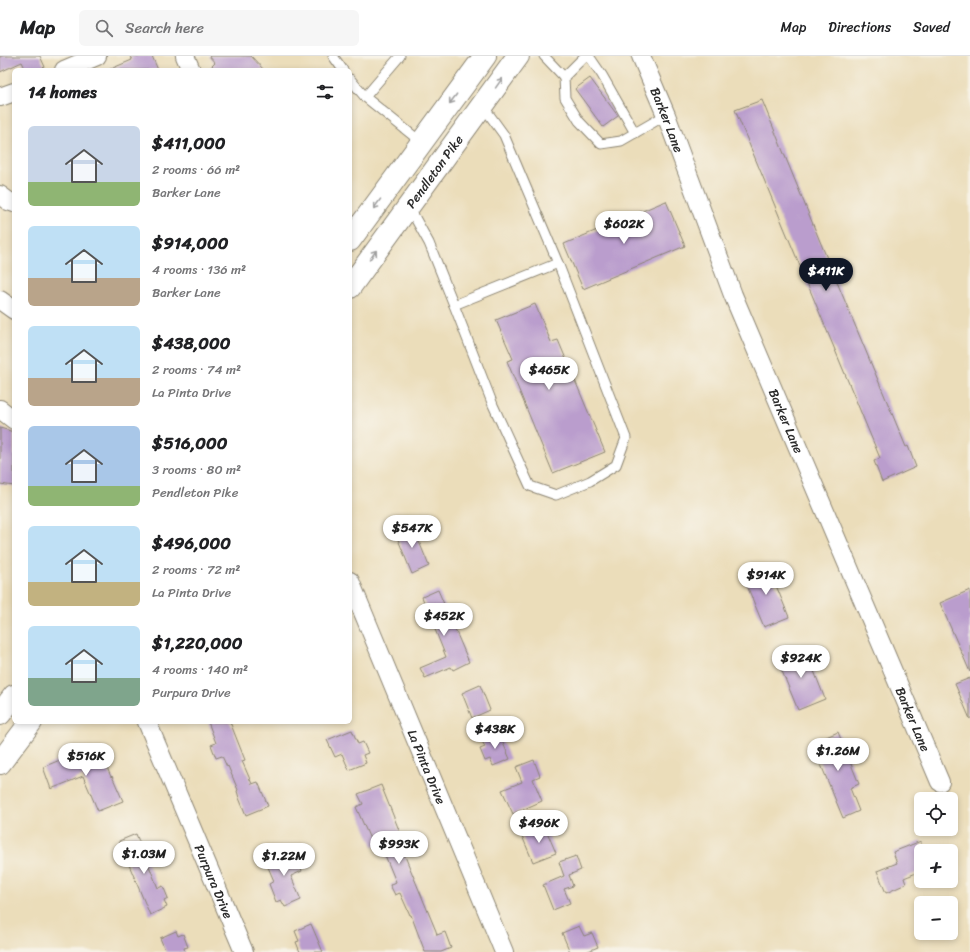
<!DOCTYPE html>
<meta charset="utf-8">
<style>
body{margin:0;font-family:Sriracha,sans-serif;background:#f6f6f6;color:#202124;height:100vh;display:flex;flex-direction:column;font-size:15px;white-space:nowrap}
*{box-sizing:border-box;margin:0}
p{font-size:13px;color:#757577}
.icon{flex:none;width:22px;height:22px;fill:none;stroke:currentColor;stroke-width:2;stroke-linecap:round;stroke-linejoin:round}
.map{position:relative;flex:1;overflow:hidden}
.side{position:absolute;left:12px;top:12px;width:340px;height:656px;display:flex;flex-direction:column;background:#fff;border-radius:6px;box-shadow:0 2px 6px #0003}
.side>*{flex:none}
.controls{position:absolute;left:914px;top:736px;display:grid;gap:8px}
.controls a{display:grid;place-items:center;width:44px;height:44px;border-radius:6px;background:#fff;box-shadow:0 2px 6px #0003;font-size:20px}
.price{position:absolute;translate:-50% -34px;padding:0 9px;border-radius:14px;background:#fff;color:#222;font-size:13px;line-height:26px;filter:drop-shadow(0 1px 2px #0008)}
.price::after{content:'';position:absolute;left:50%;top:24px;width:12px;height:9px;margin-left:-6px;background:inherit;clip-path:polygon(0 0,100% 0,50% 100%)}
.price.current{background:#111827;color:#fff}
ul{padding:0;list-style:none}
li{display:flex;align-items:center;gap:12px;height:100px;padding:0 16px}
li span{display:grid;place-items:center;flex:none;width:112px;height:80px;border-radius:6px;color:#555}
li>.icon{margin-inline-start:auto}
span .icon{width:48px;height:48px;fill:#fffc;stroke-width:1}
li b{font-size:17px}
h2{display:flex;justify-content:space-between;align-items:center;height:48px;padding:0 16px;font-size:17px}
header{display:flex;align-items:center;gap:24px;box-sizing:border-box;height:56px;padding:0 20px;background:#fff;border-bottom:1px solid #e0e0e0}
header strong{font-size:19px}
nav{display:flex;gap:22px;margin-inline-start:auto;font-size:14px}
.search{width:280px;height:36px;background:#f6f6f6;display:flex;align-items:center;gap:10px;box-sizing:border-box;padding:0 14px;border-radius:6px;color:#757577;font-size:15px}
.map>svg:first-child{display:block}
</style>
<header>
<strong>Map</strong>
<div class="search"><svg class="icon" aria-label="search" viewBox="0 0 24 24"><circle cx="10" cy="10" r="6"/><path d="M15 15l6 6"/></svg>Search here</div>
<nav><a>Map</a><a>Directions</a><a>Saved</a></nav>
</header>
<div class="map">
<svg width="970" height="896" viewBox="0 0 970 896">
<rect width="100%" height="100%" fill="#f7f3e8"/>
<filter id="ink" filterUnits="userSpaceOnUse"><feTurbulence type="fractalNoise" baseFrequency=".025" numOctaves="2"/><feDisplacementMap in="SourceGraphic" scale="8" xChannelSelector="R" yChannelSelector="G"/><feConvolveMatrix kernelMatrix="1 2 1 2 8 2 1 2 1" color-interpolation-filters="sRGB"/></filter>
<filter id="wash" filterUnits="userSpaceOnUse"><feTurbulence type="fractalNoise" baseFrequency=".012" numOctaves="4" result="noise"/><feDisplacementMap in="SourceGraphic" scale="16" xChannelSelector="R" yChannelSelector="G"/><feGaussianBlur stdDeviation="0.9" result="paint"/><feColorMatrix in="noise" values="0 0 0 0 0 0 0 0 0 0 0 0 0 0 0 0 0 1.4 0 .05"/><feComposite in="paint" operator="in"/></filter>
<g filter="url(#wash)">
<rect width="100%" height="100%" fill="#ebddba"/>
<g id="blocks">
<g fill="#ba9dcd">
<polygon points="0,0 40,0 45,11 37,14 26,14 22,6 0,16"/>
<polygon points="130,0 152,0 158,14 108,14 132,4"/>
<polygon points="209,0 251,0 264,14 208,14 215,7"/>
<polygon points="590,22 618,60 603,71 575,33"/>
<polygon points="762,44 819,183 906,391 908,390 916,411 882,426 874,405 880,402 735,54"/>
<polygon points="666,145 685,190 583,233 564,188"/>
<polygon points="535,248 551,286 558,284 605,396 553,417 507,305 513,303 496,264"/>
<polygon points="0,372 14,376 14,430 0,428"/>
<polygon points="411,466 429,510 412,518 397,481 401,479 398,472"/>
<polygon points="768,510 789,561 764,571 743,520"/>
<polygon points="438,534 469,606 453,614 451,611 425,622 420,612 446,601 422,541"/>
<polygon points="970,534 970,616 940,547"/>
<polygon points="805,592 825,643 798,654 777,603"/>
<polygon points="970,622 970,663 955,628"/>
<polygon points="480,629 490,654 472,662 462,637"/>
<polygon points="208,666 230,666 245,704 242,705 252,728 258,726 268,750 246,759 239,742 237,735 238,734 228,710 227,711 222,700 216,702 211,689 216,687"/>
<polygon points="352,674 358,688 363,686 368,697 363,699 366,707 349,714 342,698 335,701 327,684"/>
<polygon points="838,676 859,728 850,732 859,755 843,762 812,687"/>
<polygon points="499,678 510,703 493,710 490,703 485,705 480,693 485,691 482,685"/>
<polygon points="99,692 111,721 112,720 123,745 98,755 83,720 51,733 43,711 72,699 73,703"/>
<polygon points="534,704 540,720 533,723 542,745 513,758 502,734 522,726 516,711"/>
<polygon points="381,729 401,779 397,781 436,875 437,879 445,876 451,892 441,896 425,896 411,859 410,859 400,837 395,839 390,829 396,826 380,787 373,790 356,751 363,748 358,738"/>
<polygon points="545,771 556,797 533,806 522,780"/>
<polygon points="136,778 158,832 163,830 168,842 164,844 167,851 150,859 119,785"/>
<polygon points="921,785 921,815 904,822 906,828 886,837 877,815 897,807 893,796"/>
<polygon points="293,794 302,815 291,820 301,844 285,851 281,844 276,846 269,828 274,825 265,804 282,796 284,798"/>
<polygon points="576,800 581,814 569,819 573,830 564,833 570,847 553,854 543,829 564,820 559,806"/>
<polygon points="311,868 323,896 300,896 296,886 299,885 295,875"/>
<polygon points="579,870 584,880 592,877 598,891 586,896 570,896 562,877"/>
<polygon points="176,875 178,880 183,878 188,891 184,892 185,896 166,896 160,882"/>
</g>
</g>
</g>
<g filter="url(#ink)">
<use href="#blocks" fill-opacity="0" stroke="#8b8472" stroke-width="1"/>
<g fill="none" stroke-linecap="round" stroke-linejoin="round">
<g stroke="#8b8472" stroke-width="11">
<g id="lane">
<polyline points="333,0 343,14"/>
<polyline points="400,0 365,41 421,86"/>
<polyline points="544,0 564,21"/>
<polyline points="585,0 564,21 565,42 579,65 601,88 621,85 666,59"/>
<polyline points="589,0 602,19 635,77"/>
<polyline points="350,23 365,41"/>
<polyline points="409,151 429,187 454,249 558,207 504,79 483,50"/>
<polyline points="454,249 493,349 530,430 556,439 590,425 616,409 626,382 558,207"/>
</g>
</g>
<g stroke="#8b8472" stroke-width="20">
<g id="street">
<polyline points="185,0 191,14"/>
<path id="s1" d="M641,0L666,59L733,239L940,726"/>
<polyline points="64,14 97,0"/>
<polyline points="0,41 14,36"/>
<polyline points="0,139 8,145 14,147"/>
<polyline points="0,244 14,254"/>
<polyline points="0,353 14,364"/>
<path id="s2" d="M350,525L504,896"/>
<path id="s3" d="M147,666L244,896"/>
</g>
</g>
<g stroke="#8b8472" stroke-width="24">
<g id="primary">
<polyline points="350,184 485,0"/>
<path id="s4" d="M350,231L518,0"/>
<polyline points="0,658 14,640"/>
<polyline points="0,707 31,666"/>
</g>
</g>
<use href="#lane" stroke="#fff" stroke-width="9"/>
<use href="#street" stroke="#fff" stroke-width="18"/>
<use href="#primary" stroke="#fff" stroke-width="22"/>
</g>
<defs><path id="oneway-shaft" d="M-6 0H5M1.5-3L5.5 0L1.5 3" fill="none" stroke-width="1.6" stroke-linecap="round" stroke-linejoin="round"/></defs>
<g stroke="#a0a0a0">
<use href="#oneway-shaft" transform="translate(499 27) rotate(-55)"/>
<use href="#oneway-shaft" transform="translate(453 43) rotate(127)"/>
<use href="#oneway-shaft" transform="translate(377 148) rotate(126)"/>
<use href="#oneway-shaft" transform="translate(373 199) rotate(-54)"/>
</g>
</g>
<g text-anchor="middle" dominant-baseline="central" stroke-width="3" stroke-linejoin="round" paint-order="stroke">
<g font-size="13" fill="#2b2b2b" stroke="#f7f3e8">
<text stroke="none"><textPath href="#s1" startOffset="69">Barker Lane</textPath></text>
<text stroke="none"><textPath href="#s4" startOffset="143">Pendleton Pike</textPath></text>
<text stroke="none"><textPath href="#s1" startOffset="393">Barker Lane</textPath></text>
<text stroke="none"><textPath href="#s1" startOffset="717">Barker Lane</textPath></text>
<text stroke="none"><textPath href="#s2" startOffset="201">La Pinta Drive</textPath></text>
<text stroke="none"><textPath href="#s3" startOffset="173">Purpura Drive</textPath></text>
</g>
</g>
</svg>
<div class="controls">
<a><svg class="icon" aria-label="locate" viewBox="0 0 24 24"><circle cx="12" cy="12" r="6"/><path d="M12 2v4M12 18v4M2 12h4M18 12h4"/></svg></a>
<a>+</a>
<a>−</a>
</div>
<b class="price" style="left:624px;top:189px">$602K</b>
<b class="price current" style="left:826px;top:236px">$411K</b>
<b class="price" style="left:549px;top:335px">$465K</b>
<b class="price" style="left:412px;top:493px">$547K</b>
<b class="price" style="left:766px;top:540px">$914K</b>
<b class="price" style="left:444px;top:581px">$452K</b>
<b class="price" style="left:801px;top:623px">$924K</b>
<b class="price" style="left:495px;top:694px">$438K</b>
<b class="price" style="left:838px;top:716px">$1.26M</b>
<b class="price" style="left:86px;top:721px">$516K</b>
<b class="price" style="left:539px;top:788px">$496K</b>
<b class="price" style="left:399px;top:809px">$993K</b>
<b class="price" style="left:144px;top:819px">$1.03M</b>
<b class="price" style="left:284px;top:821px">$1.22M</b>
<section class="side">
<h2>14 homes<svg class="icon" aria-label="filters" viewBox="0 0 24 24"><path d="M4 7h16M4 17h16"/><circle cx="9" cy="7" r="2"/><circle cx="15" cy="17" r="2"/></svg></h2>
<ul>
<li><span style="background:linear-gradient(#c9d6e8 70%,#8fb573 0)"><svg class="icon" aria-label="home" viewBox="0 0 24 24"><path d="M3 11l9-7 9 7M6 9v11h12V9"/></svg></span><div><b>$411,000</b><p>2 rooms · 66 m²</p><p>Barker Lane</p></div></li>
<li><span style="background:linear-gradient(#bfe0f5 65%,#b9a48a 0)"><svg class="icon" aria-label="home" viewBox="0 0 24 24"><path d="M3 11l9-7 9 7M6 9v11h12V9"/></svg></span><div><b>$914,000</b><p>4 rooms · 136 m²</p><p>Barker Lane</p></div></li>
<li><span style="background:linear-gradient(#bfe0f5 65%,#b9a48a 0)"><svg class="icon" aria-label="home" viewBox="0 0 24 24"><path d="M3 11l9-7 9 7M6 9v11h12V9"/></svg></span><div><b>$438,000</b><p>2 rooms · 74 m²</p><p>La Pinta Drive</p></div></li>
<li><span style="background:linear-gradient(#a9c7e8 75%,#8fb573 0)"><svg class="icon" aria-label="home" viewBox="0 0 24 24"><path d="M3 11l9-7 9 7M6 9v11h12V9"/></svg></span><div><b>$516,000</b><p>3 rooms · 80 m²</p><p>Pendleton Pike</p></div></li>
<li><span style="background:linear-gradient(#bfe0f5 70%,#c2b280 0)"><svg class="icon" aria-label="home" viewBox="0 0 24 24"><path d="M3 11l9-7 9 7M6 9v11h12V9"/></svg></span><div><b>$496,000</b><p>2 rooms · 72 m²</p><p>La Pinta Drive</p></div></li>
<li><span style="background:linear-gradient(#bfe0f5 65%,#7fa58c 0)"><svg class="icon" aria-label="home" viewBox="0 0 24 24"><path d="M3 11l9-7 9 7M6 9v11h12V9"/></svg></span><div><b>$1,220,000</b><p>4 rooms · 140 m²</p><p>Purpura Drive</p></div></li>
</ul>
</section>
</div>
